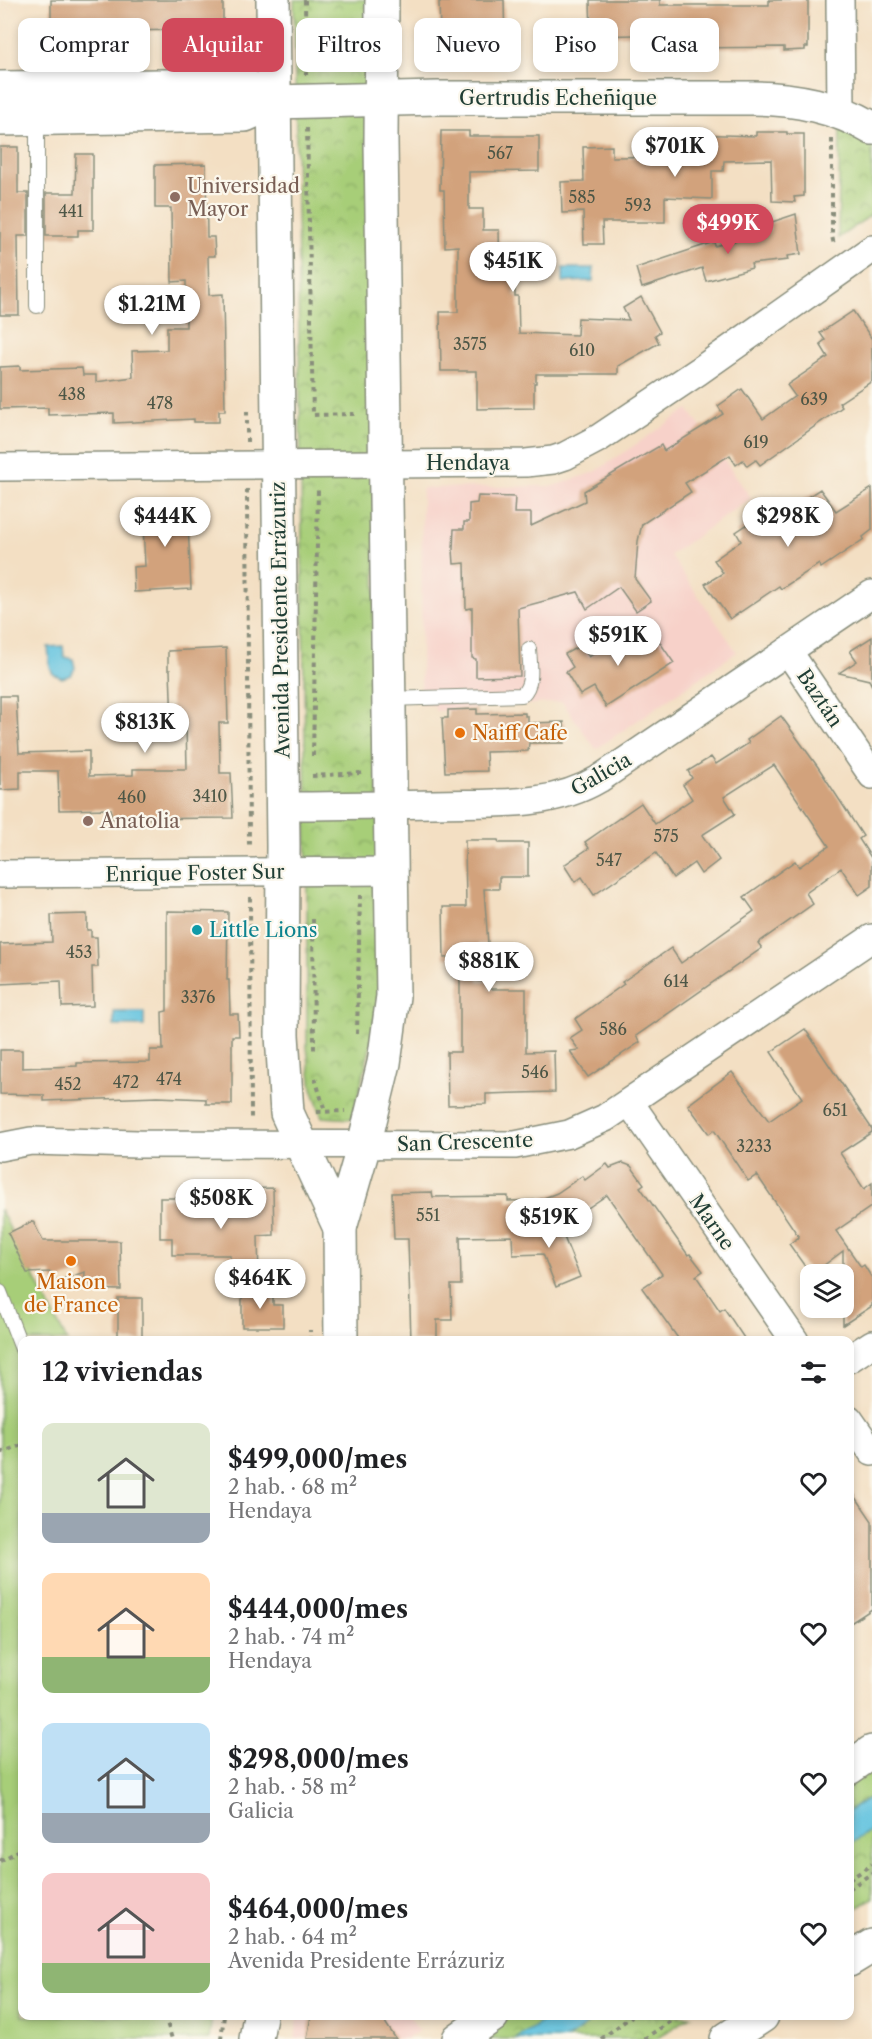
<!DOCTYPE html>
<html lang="es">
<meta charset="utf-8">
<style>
body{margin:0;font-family:"Libre Caslon Text",serif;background:#f2f2f2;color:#202124;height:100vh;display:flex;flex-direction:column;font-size:22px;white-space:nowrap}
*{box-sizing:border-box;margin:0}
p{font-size:20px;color:#757577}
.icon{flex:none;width:33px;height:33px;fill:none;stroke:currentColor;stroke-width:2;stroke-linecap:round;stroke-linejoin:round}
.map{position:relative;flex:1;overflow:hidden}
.sheet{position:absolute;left:18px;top:1336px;width:836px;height:684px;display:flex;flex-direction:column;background:#fff;border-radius:12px;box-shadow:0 3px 9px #0003}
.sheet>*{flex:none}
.banner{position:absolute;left:18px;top:18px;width:837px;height:54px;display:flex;gap:12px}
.tools{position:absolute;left:800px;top:1264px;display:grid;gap:12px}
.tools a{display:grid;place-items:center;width:54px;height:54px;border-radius:12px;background:#fff;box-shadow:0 3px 9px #0003;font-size:30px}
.price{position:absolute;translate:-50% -51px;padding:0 14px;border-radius:21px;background:#fff;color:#222;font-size:20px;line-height:39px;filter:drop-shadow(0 2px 3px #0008)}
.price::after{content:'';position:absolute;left:50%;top:36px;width:18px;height:14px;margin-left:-9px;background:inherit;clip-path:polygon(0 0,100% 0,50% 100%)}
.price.on{background:#d1495b;color:#fff}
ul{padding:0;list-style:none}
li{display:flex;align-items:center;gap:18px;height:150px;padding:0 24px}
li span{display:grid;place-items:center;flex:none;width:168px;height:120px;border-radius:12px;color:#555}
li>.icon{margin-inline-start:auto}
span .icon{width:72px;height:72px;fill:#fffc;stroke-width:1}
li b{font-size:26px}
h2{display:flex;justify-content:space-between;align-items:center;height:72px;padding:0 24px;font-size:26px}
.tag{padding:0 21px;border-radius:12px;background:#fff;box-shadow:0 3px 9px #0003;font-size:21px;line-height:54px}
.tag.on{background:#d1495b;color:#fff}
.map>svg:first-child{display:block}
</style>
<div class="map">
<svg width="872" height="2039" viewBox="0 0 872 2039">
<defs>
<pattern id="park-crowns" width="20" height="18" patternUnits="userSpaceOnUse" patternTransform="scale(1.5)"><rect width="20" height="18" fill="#a7ce78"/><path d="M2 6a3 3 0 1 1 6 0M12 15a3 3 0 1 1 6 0" fill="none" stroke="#87a863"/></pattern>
</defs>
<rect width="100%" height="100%" fill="#fbf7ec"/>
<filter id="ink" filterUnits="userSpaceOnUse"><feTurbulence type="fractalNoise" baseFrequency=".0167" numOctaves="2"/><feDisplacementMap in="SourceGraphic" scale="12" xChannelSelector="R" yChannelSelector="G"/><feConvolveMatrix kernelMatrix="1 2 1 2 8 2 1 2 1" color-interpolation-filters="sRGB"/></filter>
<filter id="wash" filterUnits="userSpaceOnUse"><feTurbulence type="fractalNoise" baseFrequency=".008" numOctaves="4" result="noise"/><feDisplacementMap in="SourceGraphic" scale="24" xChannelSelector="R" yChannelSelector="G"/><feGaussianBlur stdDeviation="1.35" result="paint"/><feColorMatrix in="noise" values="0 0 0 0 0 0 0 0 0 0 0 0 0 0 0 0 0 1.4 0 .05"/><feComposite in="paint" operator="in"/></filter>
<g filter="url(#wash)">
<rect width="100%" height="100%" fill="#f3dfc3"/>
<g fill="#f7d1c9">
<polygon points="688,409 751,498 670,555 737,652 596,749 562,702 435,711 435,705 421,705 422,488 553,486 595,472"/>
<polygon points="298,2016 409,2016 419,2031 406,2039 295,2039"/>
</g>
<polygon fill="#a7ce78" stroke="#638656" stroke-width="1.5" points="0,1209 67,1341 22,1341 22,2016 212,2016 209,2039 0,2039"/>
<g fill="url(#park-crowns)" stroke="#638656" stroke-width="1.5">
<polygon points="294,0 370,0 379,986 371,1044 352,1119 322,1117 312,1088 307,1047 307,882"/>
<polygon points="840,126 872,142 872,214 838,238"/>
<polygon points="872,1765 872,1796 849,1811 849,1780"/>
<polygon points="872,1829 872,1898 849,1913 849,1845"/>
<polygon points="498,2016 550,2016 516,2039 468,2039"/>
<polygon points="599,2016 691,2016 656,2039 567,2039"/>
</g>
<g fill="#61c2df" stroke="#40808a" stroke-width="1.5">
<polygon points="563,268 594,268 593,281 563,282"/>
<polygon points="63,646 64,657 73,659 75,668 71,675 62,678 53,674 50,668 48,647"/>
<rect x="114" y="1012" width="30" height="14"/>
<polygon points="872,1796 872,1829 849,1845 849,1811"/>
<polygon points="550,2016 599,2016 567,2039 516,2039"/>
</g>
<g id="blocks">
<g fill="#d2a27b">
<polygon points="51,0 223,0 223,22 213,21 213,30 192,30 112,31 112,23 51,23"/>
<polygon points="448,0 504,0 505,48 449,49 448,31 440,31 439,2 448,2"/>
<polygon points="590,0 660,0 660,5 769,5 769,0 808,0 808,47 805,47 805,50 784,51 784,47 681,48 680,34 591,36"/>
<polygon points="441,131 469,131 469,136 539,136 539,171 469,172 469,209 483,209 483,230 499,230 500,277 515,277 515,296 518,296 519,333 577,335 578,318 629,320 623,308 641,297 660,332 655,335 659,343 618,366 618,374 536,374 536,383 534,383 534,408 477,409 477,371 441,371 440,312 458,312 458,246 445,247 444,190 440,190"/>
<polygon points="756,132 787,132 787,134 804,134 804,196 794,197 795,202 772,201 771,160 724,161 723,171 712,171 712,199 665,197 665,222 602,222 603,244 584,244 583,212 562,213 561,182 584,181 583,147 612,146 612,157 690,156 691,134 756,136"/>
<polygon points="0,147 18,147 18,193 28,193 28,236 18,236 19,315 0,315"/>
<polygon points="76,154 93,154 93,230 78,230 78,236 46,236 46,193 75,193"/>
<polygon points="206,164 207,237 214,237 215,256 208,256 209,295 223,294 225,411 219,411 219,422 194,422 194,419 114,423 114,413 48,415 48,408 0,409 0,367 20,366 20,370 82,368 83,375 96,375 96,382 133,377 132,351 167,350 167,327 186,327 186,281 172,282 171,208 155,208 155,165"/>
<polygon points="796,214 801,254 787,256 788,260 751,264 752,268 706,281 702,268 642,288 636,268 714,242 715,246 770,231 769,223"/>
<polygon points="853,311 872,339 872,381 839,403 842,407 760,465 756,460 747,466 743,460 736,465 730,455 685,483 691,492 642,524 638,541 635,579 651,601 636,611 619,587 587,609 578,592 518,608 520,676 476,677 476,659 472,658 472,608 466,609 465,563 454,564 453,549 454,529 464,529 464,522 469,522 469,504 477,503 478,496 515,497 514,513 531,513 531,526 585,501 584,491 661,445 664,451 723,414 718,406 742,389 763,419 795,396 787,385 828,357 820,344 825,340 820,333"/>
<polygon points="872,488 872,530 863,537 864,539 821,568 819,564 781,589 779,586 730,619 705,584 723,573 714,560 741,541 736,532 766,512 772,520 820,489 836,511"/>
<polygon points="187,501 191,589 134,592 133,567 145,566 142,503"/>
<polygon points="650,628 674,663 606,707 594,687 580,695 566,672 573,667 565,654 581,645 589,657 608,645 614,655"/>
<polygon points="872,637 872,686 869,680 839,673 857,661 850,651"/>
<polygon points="226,648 228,723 219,723 220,773 231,773 233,818 111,819 111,809 59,810 58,771 20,771 20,789 0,790 0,696 16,696 19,753 89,751 89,776 133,775 133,769 187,769 186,724 172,724 170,670 168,670 168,651"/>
<polygon points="477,709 477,714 525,713 525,716 528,716 528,723 564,722 564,743 529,743 528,751 486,752 487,771 445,772 442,718 448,718 448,710"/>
<polygon points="781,716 818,767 863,836 859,839 872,859 872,886 859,895 841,868 806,893 813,904 758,943 762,948 636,1036 640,1042 588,1077 570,1051 579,1050 570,1038 582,1030 575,1019 624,984 622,982 671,948 681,963 754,911 744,897 795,861 799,867 829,846 774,765 724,797 735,814 702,835 719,860 701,874 694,863 673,878 656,853 594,895 582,877 575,882 564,865 589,848 585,842 641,803 655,824 692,799 683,785 692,778 688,771 711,757 716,764 749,743 747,740"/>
<polygon points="465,840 498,840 499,843 528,843 528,877 499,877 499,889 484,889 488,944 478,944 478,981 489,981 489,989 526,989 526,1052 554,1051 555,1092 486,1094 486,1104 448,1105 447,1052 460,1052 460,957 444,958 443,907 466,907"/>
<polygon points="167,911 228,912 227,980 229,980 230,1014 238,1014 239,1036 232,1036 232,1104 206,1104 206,1099 158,1097 44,1101 44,1095 0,1094 0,1050 22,1050 22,1068 77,1066 77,1063 150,1062 150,1050 163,1050 162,1012 167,1011"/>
<polygon points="87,914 87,930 91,930 91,937 97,937 98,967 92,967 93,1006 62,1007 61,981 0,984 0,944 52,942 51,915"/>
<polygon points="805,1029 872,1129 872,1132 840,1153 864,1189 872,1183 872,1206 836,1231 861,1267 864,1265 872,1278 872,1306 843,1325 843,1251 811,1275 789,1244 799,1237 757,1175 748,1181 714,1130 709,1134 688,1105 732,1072 769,1121 802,1098 771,1052"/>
<polygon points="623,1163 631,1166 644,1184 640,1187 688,1255 690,1254 703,1271 696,1276 720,1311 724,1308 746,1341 680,1341 642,1288 662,1274 607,1195 560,1227 580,1277 556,1287 543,1254 513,1255 512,1236 460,1237 461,1285 451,1285 452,1320 437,1320 437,1341 411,1341 408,1239 394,1239 392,1193 432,1192 433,1197 508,1196 508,1201 539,1200 557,1193 582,1176 585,1180 607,1164 610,1168"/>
<polygon points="273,1188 274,1235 258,1236 259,1281 230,1282 230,1255 172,1255 172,1238 160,1238 160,1198 202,1198 202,1208 238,1208 240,1189"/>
<polygon points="33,1221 43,1241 120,1241 121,1290 84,1289 85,1272 53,1282 51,1272 27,1273 8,1233"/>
<polygon points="242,1290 265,1290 265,1297 273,1296 273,1305 283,1305 283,1327 242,1327"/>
<rect x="118" y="1298" width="24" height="43"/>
<polygon points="849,1487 872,1521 872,1609 849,1624"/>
<polygon points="311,2016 381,2016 396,2039 307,2039"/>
</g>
</g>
</g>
<g filter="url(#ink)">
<use href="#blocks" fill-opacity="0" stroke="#898e7c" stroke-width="1.5"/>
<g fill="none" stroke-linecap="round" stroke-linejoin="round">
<g stroke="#898e7c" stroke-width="16">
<g id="lane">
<polyline points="37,118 37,306"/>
<path d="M388,699L522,695C534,684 530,665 529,649"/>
<polyline points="0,1292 22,1349"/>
</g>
</g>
<g stroke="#898e7c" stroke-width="30">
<g id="street">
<polyline points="840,0 841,112"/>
<polyline points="0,467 526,463 553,460 565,456 599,438 699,371 872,249"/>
<polyline points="788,651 872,775"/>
<path d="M282,806C333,806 383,805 433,804C489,802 549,809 599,779L872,594"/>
<polyline points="0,874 390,871"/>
<polyline points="630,1103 795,1341"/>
<polyline points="0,1147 31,1141 138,1144 515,1145 569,1134 605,1118 872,938"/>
<polyline points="849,1359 872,1344"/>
<polyline points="849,1419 872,1452"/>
</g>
</g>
<g stroke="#898e7c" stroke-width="36">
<g id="secondary">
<polyline points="273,0 283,846 282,1035 287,1113 340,1228"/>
<polyline points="0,88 245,85 274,102"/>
<path d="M0,119L245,115L274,102L437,98H753C796,99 835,106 872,128"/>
<polyline points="341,1341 340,1228 364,1145 384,1063 393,996 381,141 382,0"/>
<polyline points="849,1768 872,1752"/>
<polyline points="849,1960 872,1946"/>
<polyline points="256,2039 260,2016"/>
<polyline points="459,2039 492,2016"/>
<polyline points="727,2039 762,2016"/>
</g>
</g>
<g stroke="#898e7c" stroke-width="4" stroke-dasharray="4.5 4.5" stroke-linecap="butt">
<polyline points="305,0 306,75"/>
<polyline points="306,45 356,46"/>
<polyline points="307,128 313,415 355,414"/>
<polyline points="832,139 832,236 834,245"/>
<polyline points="247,411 247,442"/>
<polyline points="247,489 249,847"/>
<polyline points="313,756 318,489 320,489"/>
<polyline points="312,776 360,773 360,770"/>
<polyline points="250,897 251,1120"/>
<polyline points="313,919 314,1050"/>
<polyline points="357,1034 360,895"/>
<polyline points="315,1078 325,1111"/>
<polyline points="317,1112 345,1111"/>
<polyline points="310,1341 310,1330"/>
<polyline points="0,1453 22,1445"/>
<polyline points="0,1861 22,1849"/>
<polyline points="849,1880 872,1864"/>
<polyline points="849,1889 872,1873"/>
<polyline points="165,2016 172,2039"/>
<polyline points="221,2039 224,2016"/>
<polyline points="601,2039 632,2016"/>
<polyline points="644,2039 678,2016"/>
</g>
<use href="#lane" stroke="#fff" stroke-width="14"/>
<use href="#street" stroke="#fff" stroke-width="27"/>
<use href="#secondary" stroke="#fff" stroke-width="33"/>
</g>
</g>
<g fill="#8d6e63" stroke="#fbf7ec" stroke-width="2">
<circle cx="175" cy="197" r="6"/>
<circle cx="88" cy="821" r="6"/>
</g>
<g fill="#e8710a" stroke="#fbf7ec" stroke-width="2">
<circle cx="460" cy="733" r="6"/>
<circle cx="71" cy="1261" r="6"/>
</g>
<circle fill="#0f9aa8" stroke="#fbf7ec" stroke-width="2" cx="197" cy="930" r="6"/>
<g text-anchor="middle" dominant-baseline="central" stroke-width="4.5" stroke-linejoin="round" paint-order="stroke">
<g font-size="16" fill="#4c5646">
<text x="500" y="153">567</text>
<text x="582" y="197">585</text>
<text x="638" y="205">593</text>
<text x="71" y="211">441</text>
<text x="470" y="344">3575</text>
<text x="582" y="350">610</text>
<text x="72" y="394">438</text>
<text x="814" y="399">639</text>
<text x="160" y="403">478</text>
<text x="756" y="442">619</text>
<text x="210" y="796">3410</text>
<text x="132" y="797">460</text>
<text x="666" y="836">575</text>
<text x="609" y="860">547</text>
<text x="79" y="952">453</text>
<text x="676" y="981">614</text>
<text x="198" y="997">3376</text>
<text x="613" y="1029">586</text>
<text x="535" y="1072">546</text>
<text x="169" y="1079">474</text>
<text x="126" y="1082">472</text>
<text x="68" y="1084">452</text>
<text x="835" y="1110">651</text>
<text x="754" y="1146">3233</text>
<text x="428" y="1215">551</text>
</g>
<g font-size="20" fill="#1f3d34" stroke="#fbf7ec">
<text x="558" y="98">Gertrudis Echeñique</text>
<text x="468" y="463">Hendaya</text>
<text transform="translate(280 620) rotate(-91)">Avenida Presidente Errázuriz</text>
<text transform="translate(820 698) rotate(56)">Baztán</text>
<text transform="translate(601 774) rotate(-30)">Galicia</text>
<text transform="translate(195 873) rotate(-1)">Enrique Foster Sur</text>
<text transform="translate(465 1142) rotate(-2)">San Crescente</text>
<text transform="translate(712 1222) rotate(55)">Marne</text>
</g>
<g font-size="20" fill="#785e54" stroke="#fbf7ec" text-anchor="start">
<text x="187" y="186">Universidad<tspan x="187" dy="23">Mayor</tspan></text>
<text x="100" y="821">Anatolia</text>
</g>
<g font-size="20" fill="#c56008" stroke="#fbf7ec" text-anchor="start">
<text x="472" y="733">Naiff Cafe</text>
<text x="71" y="1282" text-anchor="middle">Maison<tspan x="71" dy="23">de France</tspan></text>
</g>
<g font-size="20" fill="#0d838f" stroke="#fbf7ec" text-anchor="start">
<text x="209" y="930">Little Lions</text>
</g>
</g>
</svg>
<div class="tools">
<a><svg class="icon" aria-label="layers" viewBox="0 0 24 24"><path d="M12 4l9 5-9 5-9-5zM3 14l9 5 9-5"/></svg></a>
</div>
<b class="price" style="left:675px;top:178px">$701K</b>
<b class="price on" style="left:728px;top:255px">$499K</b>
<b class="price" style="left:513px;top:293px">$451K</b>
<b class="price" style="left:152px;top:336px">$1.21M</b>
<b class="price" style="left:165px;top:548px">$444K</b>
<b class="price" style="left:788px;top:548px">$298K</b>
<b class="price" style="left:618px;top:667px">$591K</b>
<b class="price" style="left:145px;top:754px">$813K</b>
<b class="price" style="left:489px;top:993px">$881K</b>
<b class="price" style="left:221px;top:1230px">$508K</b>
<b class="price" style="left:549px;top:1249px">$519K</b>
<b class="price" style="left:260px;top:1310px">$464K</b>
<div class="banner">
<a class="tag">Comprar</a>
<a class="tag on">Alquilar</a>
<a class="tag">Filtros</a>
<a class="tag">Nuevo</a>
<a class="tag">Piso</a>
<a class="tag">Casa</a>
</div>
<section class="sheet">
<h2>12 viviendas<svg class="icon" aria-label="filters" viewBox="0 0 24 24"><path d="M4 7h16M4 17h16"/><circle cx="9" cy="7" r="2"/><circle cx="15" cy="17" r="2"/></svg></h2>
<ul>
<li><span style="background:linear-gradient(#dfe7d0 75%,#9aa5b1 0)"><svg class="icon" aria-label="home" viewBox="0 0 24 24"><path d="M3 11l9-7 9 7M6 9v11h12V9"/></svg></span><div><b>$499,000/mes</b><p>2 hab. · 68 m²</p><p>Hendaya</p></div><svg class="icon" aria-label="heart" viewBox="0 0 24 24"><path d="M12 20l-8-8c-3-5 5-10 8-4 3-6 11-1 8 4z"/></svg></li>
<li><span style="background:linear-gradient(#ffd9b3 70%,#8fb573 0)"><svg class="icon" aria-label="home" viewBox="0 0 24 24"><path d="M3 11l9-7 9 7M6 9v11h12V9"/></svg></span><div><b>$444,000/mes</b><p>2 hab. · 74 m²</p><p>Hendaya</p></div><svg class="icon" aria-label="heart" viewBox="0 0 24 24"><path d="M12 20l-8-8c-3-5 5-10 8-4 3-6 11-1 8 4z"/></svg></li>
<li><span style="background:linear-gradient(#bfe0f5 75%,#9aa5b1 0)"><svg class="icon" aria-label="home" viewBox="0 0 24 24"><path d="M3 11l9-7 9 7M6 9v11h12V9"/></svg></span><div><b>$298,000/mes</b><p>2 hab. · 58 m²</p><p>Galicia</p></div><svg class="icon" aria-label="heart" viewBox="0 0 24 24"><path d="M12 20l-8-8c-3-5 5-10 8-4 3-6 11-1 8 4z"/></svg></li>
<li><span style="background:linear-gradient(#f6c9c9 75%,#8fb573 0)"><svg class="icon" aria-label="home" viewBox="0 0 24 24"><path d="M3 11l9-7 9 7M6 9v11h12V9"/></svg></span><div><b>$464,000/mes</b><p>2 hab. · 64 m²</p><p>Avenida Presidente Errázuriz</p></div><svg class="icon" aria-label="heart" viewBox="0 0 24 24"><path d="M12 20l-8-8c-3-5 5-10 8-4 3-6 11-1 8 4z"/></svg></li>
</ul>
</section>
</div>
